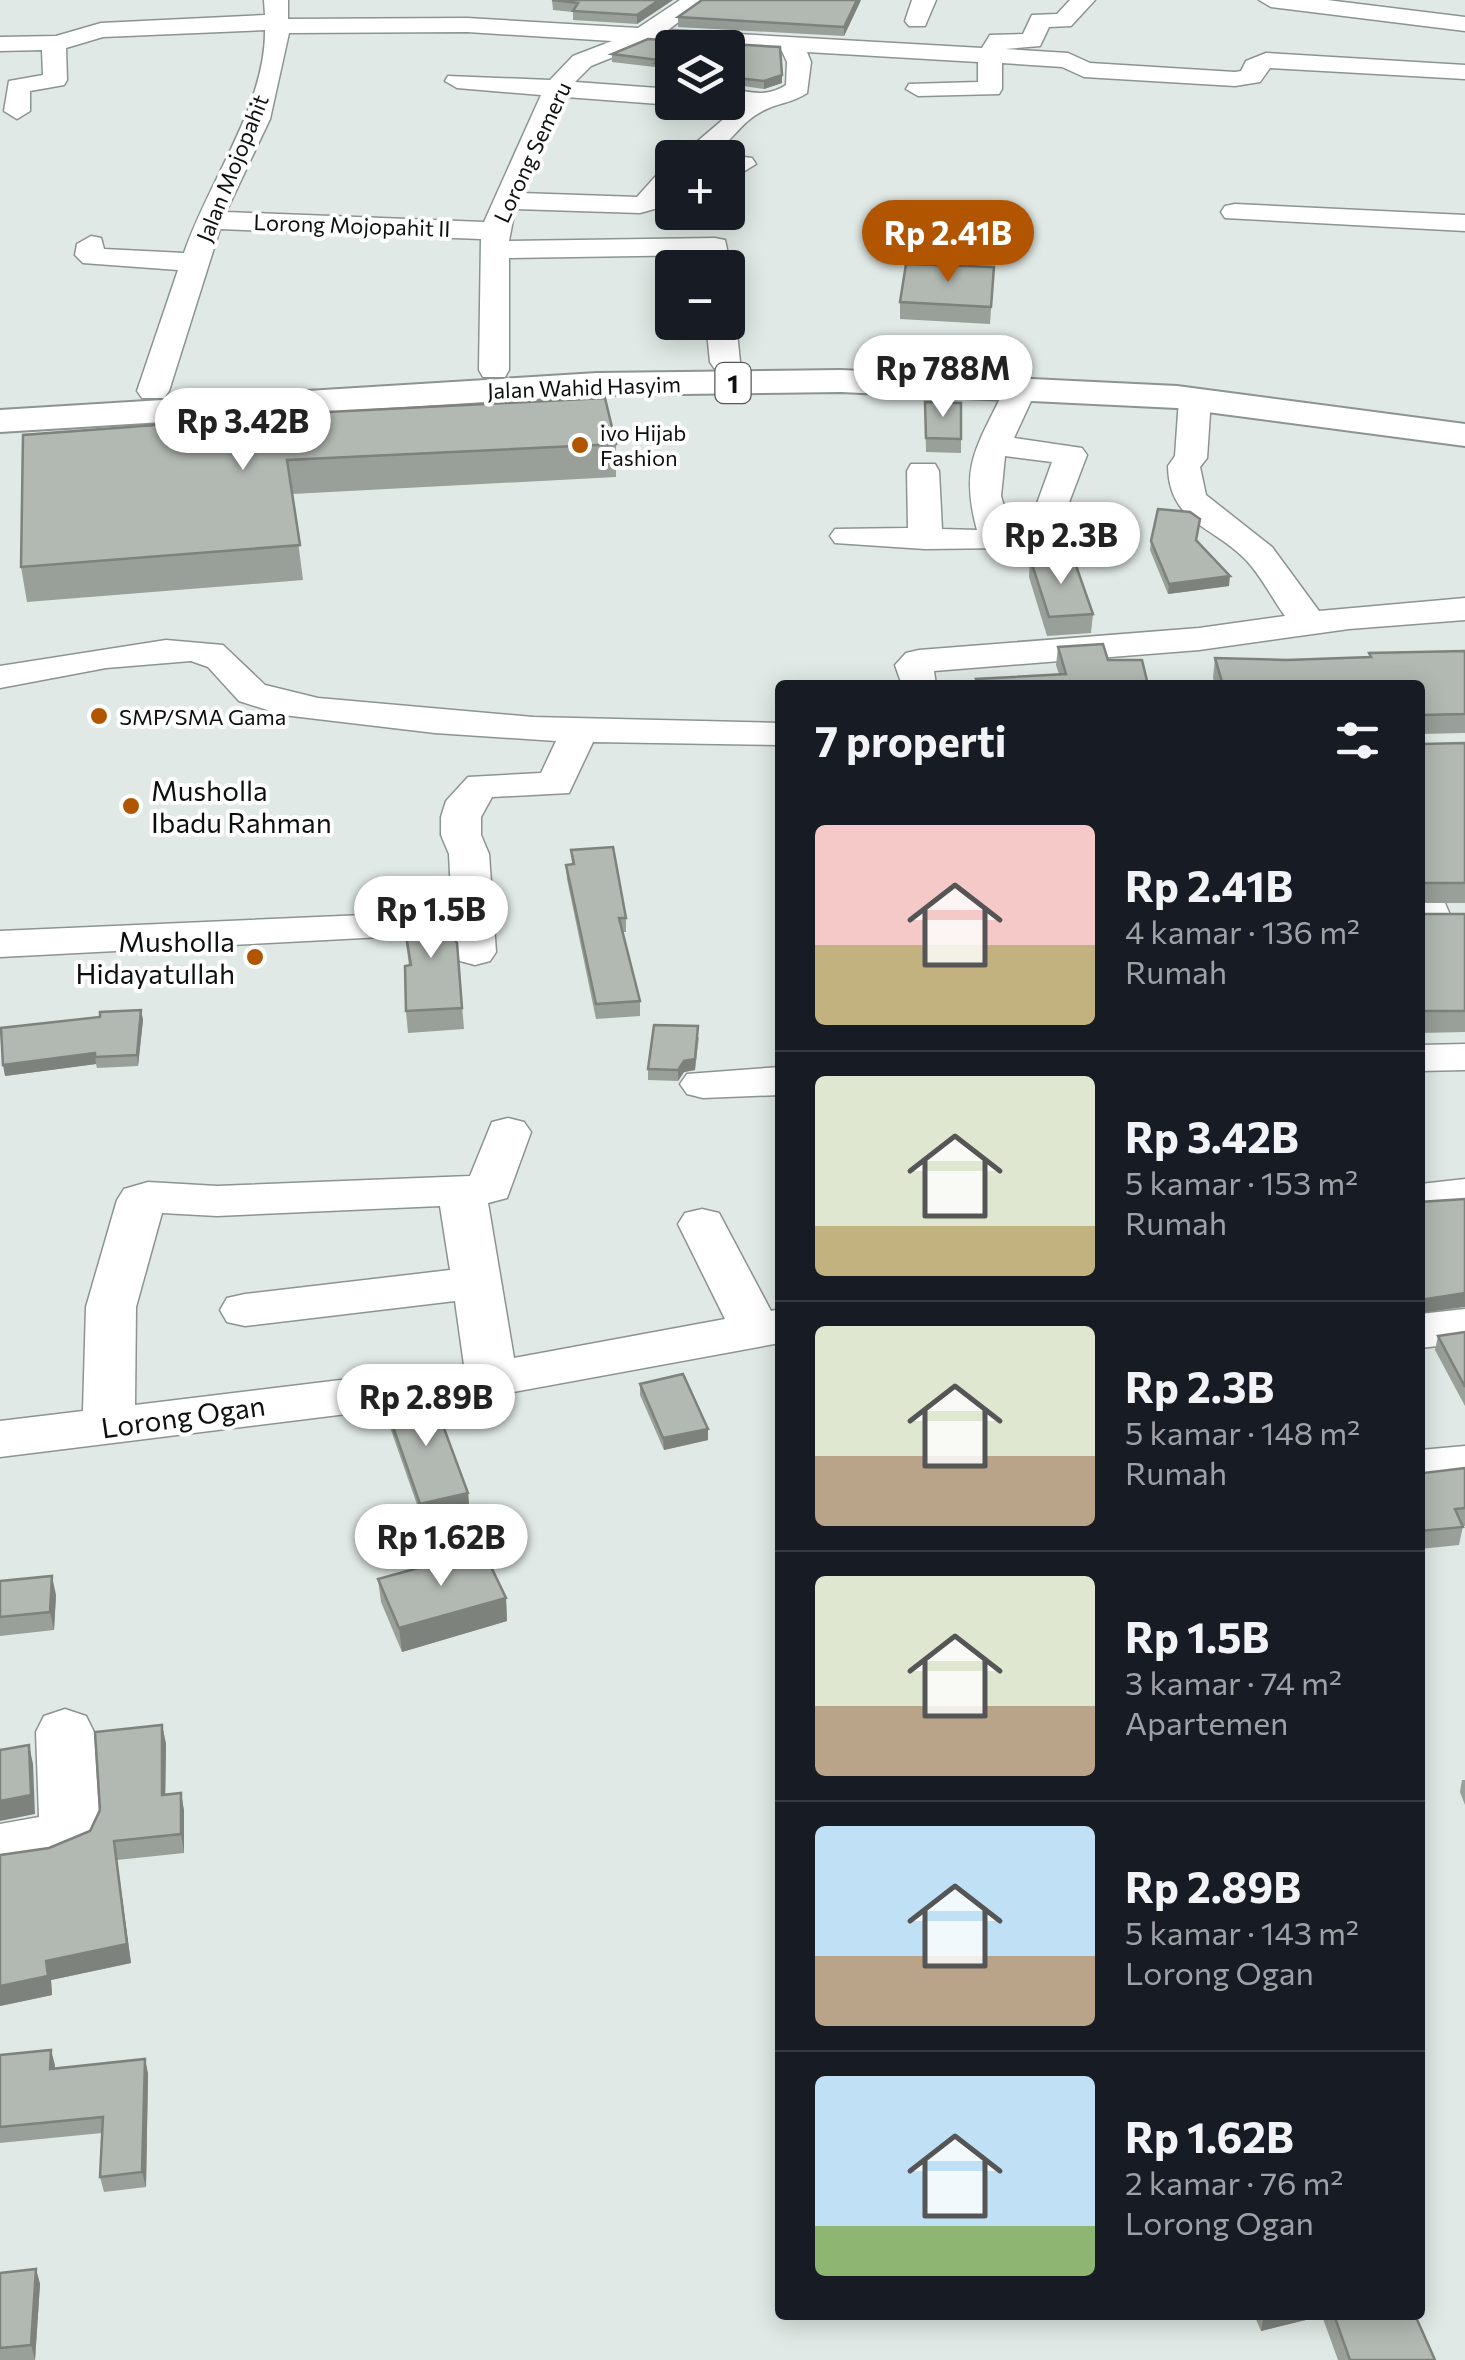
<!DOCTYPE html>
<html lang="id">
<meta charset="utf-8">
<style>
body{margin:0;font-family:Commissioner,sans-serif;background:#242831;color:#f1f3f6;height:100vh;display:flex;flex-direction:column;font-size:38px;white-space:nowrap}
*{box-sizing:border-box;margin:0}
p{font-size:32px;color:#9ea1a6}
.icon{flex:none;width:55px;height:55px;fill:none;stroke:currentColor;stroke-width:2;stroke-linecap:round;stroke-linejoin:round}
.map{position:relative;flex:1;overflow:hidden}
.drawer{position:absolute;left:775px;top:680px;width:650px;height:1640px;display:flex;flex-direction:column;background:#171b24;border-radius:10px;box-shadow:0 5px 25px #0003}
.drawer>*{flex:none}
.fabs{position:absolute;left:655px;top:30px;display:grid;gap:20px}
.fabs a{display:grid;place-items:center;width:90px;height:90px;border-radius:10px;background:#171b24;box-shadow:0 5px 25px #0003;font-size:50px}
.price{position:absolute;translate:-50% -85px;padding:0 22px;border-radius:35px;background:#fff;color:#222;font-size:32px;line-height:65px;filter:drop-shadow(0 2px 5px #0008)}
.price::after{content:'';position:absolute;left:50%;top:60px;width:30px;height:22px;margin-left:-15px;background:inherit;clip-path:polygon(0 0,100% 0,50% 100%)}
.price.current{background:#b25500;color:#fff}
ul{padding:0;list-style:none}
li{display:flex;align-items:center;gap:30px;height:250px;padding:0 40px}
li+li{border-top:2px solid #363941}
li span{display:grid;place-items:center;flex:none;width:280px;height:200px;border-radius:10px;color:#555}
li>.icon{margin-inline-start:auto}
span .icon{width:120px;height:120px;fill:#fffc;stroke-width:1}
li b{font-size:42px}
h2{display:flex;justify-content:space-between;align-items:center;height:120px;padding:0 40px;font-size:42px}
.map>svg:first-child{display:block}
</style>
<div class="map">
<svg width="1465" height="2360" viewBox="0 0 1465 2360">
<rect width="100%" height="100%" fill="#e0e9e5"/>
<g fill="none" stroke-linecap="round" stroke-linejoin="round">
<g stroke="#8b9491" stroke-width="3">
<g id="street">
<path d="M264,0H288V19L467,18L638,28L680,0H708L668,30L982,48L990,35L1023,34L1032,15L1057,14L1070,0H1095L1071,26L1049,27L1040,46L1005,49L1068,53L1090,63L1235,72L1241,71L1246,61L1266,53L1465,65V79L1270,68L1260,82L1235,86L1084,77L1062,67L1002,63V89L999,94L918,96L906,89L909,84L978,82V62L807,52L811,62L807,93C794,102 783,102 769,108C728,125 736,158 678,158L740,105L728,102V88C749,92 766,98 786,85L787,62L782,51L648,43L591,66L575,82L672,89V102H680L672,105L566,97L521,193L637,197L663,168L672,166V190L658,208L640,213L515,209L509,241L715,238L725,240L731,268L728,274V268H703L702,255L509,258V370L505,377H483L479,370L481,239L220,229L169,391L164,398H142L137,391L178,270L83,263L75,255L77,244L91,236L101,238L104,249L184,253C208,182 266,105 265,30L103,37L66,48L67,80L64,85L30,91V111L17,119L4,111L9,81L43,75L42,50L0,51V37L56,36L101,23L265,15ZM467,32L612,41L573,56L550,80L448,76L445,81L457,88L541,95L484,222L226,212L270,119L289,33Z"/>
<polygon points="912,0 936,0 925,26 909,26 905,21"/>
<polygon points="1259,0 1327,0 1465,17 1465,31 1271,7"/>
<polygon points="728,155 752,158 756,164 743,172 728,171 728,158 719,158"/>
<polygon points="1235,204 1465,215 1465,231 1225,218 1221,212 1225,206"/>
<polygon points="728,315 736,322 740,362 736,368 714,368 710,362 706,322 728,322"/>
<path d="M1021,379L1032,381L1037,388L1014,438L1082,448L1087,455L1065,513H1041L1036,506L1052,462L1005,456L1001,496L1014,541L1009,548L925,549L835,543L830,536L835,529L908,528L907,471L911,464H935L939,471L942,529L977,530C959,464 978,446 1005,388L1010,381Z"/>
<path d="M1195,390L1206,392L1211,399L1207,458L1200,467L1206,495L1272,547L1319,611L1465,598V620L1349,629L1199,650L934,671L936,685H902L895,665L906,653L919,650L1199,628L1285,616C1271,597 1261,575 1244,558C1211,525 1169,522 1168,466L1175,456L1179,399L1184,392Z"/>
<polygon points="166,640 223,645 265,685 318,698 533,717 780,723 780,745 593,742 569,793 492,797 481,817 481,835 489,854 496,952 490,961 475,965 460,961 454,952 449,854 441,835 441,817 446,801 468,777 541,773 556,741 435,733 283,715 239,701 208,667 191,661 106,668 0,688 0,666"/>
<polygon points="1420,878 1435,881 1452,919 1446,928 1431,932 1420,929"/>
<polygon points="387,914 402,918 408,927 402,936 0,957 0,931"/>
<polygon points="1465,1044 1465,1070 1420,1071 1420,1045"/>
<polygon points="780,1067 780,1095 703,1098 687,1094 680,1084 687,1074"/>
<path d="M508,1118L524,1122L531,1132L507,1198L488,1203L514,1358L725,1319L678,1224L685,1213L702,1209L719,1213L771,1311L780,1309V1343L492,1396L0,1457V1421L83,1411L86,1307L117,1200L124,1189L148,1182L217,1186L470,1176L492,1122ZM440,1206L450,1270L245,1294L227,1298L220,1310L227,1322L245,1326L455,1301L464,1365L135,1405L136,1307L162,1213L217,1216Z"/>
<polygon points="1465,1179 1465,1209 1420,1214 1420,1184"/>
<polygon points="1465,1309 1465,1343 1420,1348 1420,1314"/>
<polygon points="1465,1446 1465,1482 1420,1488 1420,1450"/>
<polygon points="65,1709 86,1716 94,1732 100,1829 92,1846 53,1863 0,1872 0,1824 39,1817 36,1732 44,1716"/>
</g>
</g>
<g stroke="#8b9491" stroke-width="4">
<polygon id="highway" points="841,370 1177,386 1465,424 1465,446 1177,408 841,392 597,395 0,432 0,410 597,373"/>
</g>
<use href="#street" fill="#fff" fill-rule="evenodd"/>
<use href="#highway" fill="#fff" fill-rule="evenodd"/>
</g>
<g fill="#999f99">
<polygon points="552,0 673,0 637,24 573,20 573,12 553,10"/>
<polygon points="861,0 844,36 678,27 678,17"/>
<polygon points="648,39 780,47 782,83 764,89 729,84 728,86 728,48 672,48 672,73 655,70 655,67 612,62 612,54"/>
<polygon points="994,267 990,324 900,319 900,302"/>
<polygon points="925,402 961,439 961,453 926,452"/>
<polygon points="23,435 616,444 616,477 292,494 303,580 27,602 21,567"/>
<polygon points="1197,540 1229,586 1168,594 1150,550 1151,541"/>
<polygon points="1030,558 1093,614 1091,633 1047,636 1029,577"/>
<polygon points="1058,647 1108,660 1148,685 976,685 976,679 1059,674 1056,665"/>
<polygon points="1465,651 1465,733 1421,734 1421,744 1465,743 1465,903 1421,903 1421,914 1465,914 1465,1032 1420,1033 1420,685 1215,685 1213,678 1215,658 1287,660 1369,657 1369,653"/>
<polygon points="571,850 626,918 626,932 623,932 640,1001 640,1016 596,1019 567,879 566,865 572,864"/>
<polygon points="403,918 449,932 457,943 464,1029 408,1033 406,1011 409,966"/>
<polygon points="141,1010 143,1020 138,1066 97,1068 96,1064 5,1076 100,1017"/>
<polygon points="699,1037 695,1070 684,1072 678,1081 648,1080 648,1069"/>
<polygon points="1465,1332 1465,1406 1435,1350 1438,1336"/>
<polygon points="640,1384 708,1440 664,1450 640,1395"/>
<polygon points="384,1401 468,1493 469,1505 421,1516 385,1413"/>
<polygon points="1420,1465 1424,1473 1465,1468 1465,1526 1463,1526 1459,1545 1420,1549"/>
<polygon points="378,1579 506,1598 507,1621 402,1652 381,1602"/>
<polygon points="0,1581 56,1595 54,1630 0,1636"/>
<polygon points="162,1725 166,1744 165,1794 181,1793 184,1811 184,1853 117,1860 131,1963 51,1980 52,1995 0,2006 49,1848 90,1831"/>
<polygon points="1462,1780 1465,1780 1465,1805 1460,1792"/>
<polygon points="51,2050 54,2068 145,2059 148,2074 146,2187 104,2192 100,2177 102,2133 0,2143 0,2055"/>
<polygon points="36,2269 40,2284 35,2360 0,2360 0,2273"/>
<polygon points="1254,2315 1415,2315 1435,2360 1338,2360 1322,2316 1261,2331"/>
</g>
<g fill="#7d827d">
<polygon points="659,0 673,0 637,24 637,15"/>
<polygon points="857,0 861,0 844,36 844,27"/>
<polygon points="782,75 782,83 764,89 764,81"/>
<polygon points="1230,576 1229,586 1168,594 1169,584"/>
<polygon points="141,1010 143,1020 138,1066 137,1055"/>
<polygon points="698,1026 695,1070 684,1072 678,1081 678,1070"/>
<polygon points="95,1053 96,1064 5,1076 3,1065"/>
<polygon points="1465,1293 1465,1307 1420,1313 1420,1300"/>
<polygon points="708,1429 708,1440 664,1450 663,1438"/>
<polygon points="468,1493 469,1505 421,1516 420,1504"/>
<polygon points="52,1576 56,1595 54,1630 50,1612"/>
<polygon points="506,1598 507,1621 402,1652 399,1628"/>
<polygon points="162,1725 166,1744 165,1814 162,1795"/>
<polygon points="29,1745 33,1764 35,1814 0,1821 0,1801"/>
<polygon points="181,1793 184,1811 184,1853 181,1834"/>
<polygon points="114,1841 131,1963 51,1980 52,1995 0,2006 0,1986 46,1961"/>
<polygon points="51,2050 55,2065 54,2084 50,2069"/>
<polygon points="145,2059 148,2074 146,2187 142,2172"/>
<polygon points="36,2269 40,2284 35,2360 31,2345"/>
<polygon points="1264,2315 1323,2315 1322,2316 1261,2331"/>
</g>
<g fill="#b2b9b2" stroke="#7d827d" stroke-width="2.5">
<polygon points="552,0 659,0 637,15 573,11 578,3"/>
<polygon points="702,0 857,0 844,27 678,17"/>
<polygon points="648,39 780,47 782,75 764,81 729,77 728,79 728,48 672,48 672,66 655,63 659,60 612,54"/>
<polygon points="906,264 994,267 991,307 900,302"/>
<polygon points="605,398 616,444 287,460 300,545 21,567 23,435 328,412"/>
<polygon points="925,402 961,403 961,439 926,438"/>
<polygon points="1158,509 1190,512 1200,519 1196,540 1230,576 1169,584 1151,541"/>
<polygon points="1073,557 1093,614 1049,617 1030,558"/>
<polygon points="1103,644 1108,660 1142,660 1148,685 979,685 976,679 1066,674 1058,647"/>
<polygon points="1465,651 1465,714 1421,715 1421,744 1465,743 1465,883 1421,883 1421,914 1465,914 1465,1011 1420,1011 1420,685 1223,685 1215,658 1287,660 1371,657 1369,653"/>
<polygon points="613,847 626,918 619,918 640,1001 596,1004 566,865 574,864 571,850"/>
<polygon points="447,905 449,931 457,943 462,1008 406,1011 405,966 411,965 403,918 409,909"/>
<polygon points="141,1010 137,1055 95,1057 95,1053 3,1065 1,1028 100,1017 100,1012"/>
<polygon points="654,1025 698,1026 695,1059 684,1061 678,1070 648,1069"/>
<polygon points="1465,1199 1465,1293 1420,1300 1420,1202"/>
<polygon points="1465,1332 1465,1387 1438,1336"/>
<polygon points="683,1374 708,1429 663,1438 640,1384"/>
<polygon points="432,1396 468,1493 420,1504 384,1401"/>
<polygon points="1420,1465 1424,1473 1465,1468 1465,1508 1455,1509 1463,1527 1420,1531"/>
<polygon points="483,1550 506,1598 399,1628 378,1579"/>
<polygon points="52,1576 50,1612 0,1617 0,1581"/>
<polygon points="162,1725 162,1795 181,1793 181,1834 114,1841 127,1944 46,1961 48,1976 0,1986 0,1855 49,1848 90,1831 100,1810 95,1732"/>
<polygon points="29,1745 31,1795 0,1801 0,1750"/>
<polygon points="51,2050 50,2069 145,2059 142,2172 100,2177 103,2117 0,2127 0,2055"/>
<polygon points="36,2269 31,2345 0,2348 0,2273"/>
<polygon points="1334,2315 1415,2315 1435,2360 1350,2360"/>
</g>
<g fill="#b25500" stroke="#fff" stroke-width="4">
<circle cx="580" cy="445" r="10"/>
<circle cx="99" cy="716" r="10"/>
<circle cx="131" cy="806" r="10"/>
<circle cx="255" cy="957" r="10"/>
</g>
<g text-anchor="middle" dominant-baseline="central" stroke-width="8" stroke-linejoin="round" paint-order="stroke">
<g font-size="22" fill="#0d100f" stroke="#fff">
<text transform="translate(532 152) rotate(-65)">Lorong Semeru</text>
<text transform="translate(232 168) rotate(-68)">Jalan Mojopahit</text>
<text transform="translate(352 225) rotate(2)">Lorong Mojopahit II</text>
<text transform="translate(584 387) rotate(-2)">Jalan Wahid Hasyim</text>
</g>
<g font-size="22" fill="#0d100f" stroke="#fff" text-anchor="start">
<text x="600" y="432">ivo Hijab<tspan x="600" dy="25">Fashion</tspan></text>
<text x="119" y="716">SMP/SMA Gama</text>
</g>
<rect fill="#fff" stroke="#565857" stroke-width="2.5" x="715.5" y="363" width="35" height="40" rx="8"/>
<g font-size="25" font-weight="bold" fill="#0d100f">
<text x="733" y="383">1</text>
</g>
<g font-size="28" fill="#0d100f" stroke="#fff" text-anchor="start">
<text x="151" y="790">Musholla<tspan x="151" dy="32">Ibadu Rahman</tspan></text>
<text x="235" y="941" text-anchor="end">Musholla<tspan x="235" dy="32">Hidayatullah</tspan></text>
</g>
<g font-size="28" fill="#0d100f" stroke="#fff">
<text transform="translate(183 1416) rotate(-8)">Lorong Ogan</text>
</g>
</g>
</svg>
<div class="fabs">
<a><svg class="icon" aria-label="layers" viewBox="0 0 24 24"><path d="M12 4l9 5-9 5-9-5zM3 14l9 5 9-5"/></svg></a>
<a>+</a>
<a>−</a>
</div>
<b class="price current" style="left:948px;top:285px">Rp 2.41B</b>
<b class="price" style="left:943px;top:420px">Rp 788M</b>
<b class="price" style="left:243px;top:473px">Rp 3.42B</b>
<b class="price" style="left:1061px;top:587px">Rp 2.3B</b>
<b class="price" style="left:431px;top:961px">Rp 1.5B</b>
<b class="price" style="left:426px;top:1449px">Rp 2.89B</b>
<b class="price" style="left:441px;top:1589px">Rp 1.62B</b>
<section class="drawer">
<h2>7 properti<svg class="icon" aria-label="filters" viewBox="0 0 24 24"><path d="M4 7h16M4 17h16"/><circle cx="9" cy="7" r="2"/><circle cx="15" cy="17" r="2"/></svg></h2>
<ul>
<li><span style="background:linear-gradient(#f6c9c9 60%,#c2b280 0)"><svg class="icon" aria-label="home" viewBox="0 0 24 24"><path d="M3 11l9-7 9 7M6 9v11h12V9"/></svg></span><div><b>Rp 2.41B</b><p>4 kamar · 136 m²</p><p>Rumah</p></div></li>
<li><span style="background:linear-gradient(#dfe7d0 75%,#c2b280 0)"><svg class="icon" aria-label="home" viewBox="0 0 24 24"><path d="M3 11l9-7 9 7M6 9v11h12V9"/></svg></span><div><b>Rp 3.42B</b><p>5 kamar · 153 m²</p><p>Rumah</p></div></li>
<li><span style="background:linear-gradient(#dfe7d0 65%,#b9a48a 0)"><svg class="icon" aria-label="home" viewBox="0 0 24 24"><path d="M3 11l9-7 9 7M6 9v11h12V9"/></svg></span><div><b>Rp 2.3B</b><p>5 kamar · 148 m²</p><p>Rumah</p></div></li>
<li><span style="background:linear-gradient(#dfe7d0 65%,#b9a48a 0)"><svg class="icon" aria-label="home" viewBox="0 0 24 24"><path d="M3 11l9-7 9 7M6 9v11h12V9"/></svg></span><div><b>Rp 1.5B</b><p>3 kamar · 74 m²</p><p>Apartemen</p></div></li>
<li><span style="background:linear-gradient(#bfe0f5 65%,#b9a48a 0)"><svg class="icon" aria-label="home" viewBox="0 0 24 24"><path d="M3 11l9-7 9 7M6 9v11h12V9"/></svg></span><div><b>Rp 2.89B</b><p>5 kamar · 143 m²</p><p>Lorong Ogan</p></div></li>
<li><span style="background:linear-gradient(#bfe0f5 75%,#8fb573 0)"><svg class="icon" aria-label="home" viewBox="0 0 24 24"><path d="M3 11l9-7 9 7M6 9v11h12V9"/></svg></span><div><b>Rp 1.62B</b><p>2 kamar · 76 m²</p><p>Lorong Ogan</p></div></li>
</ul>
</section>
</div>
